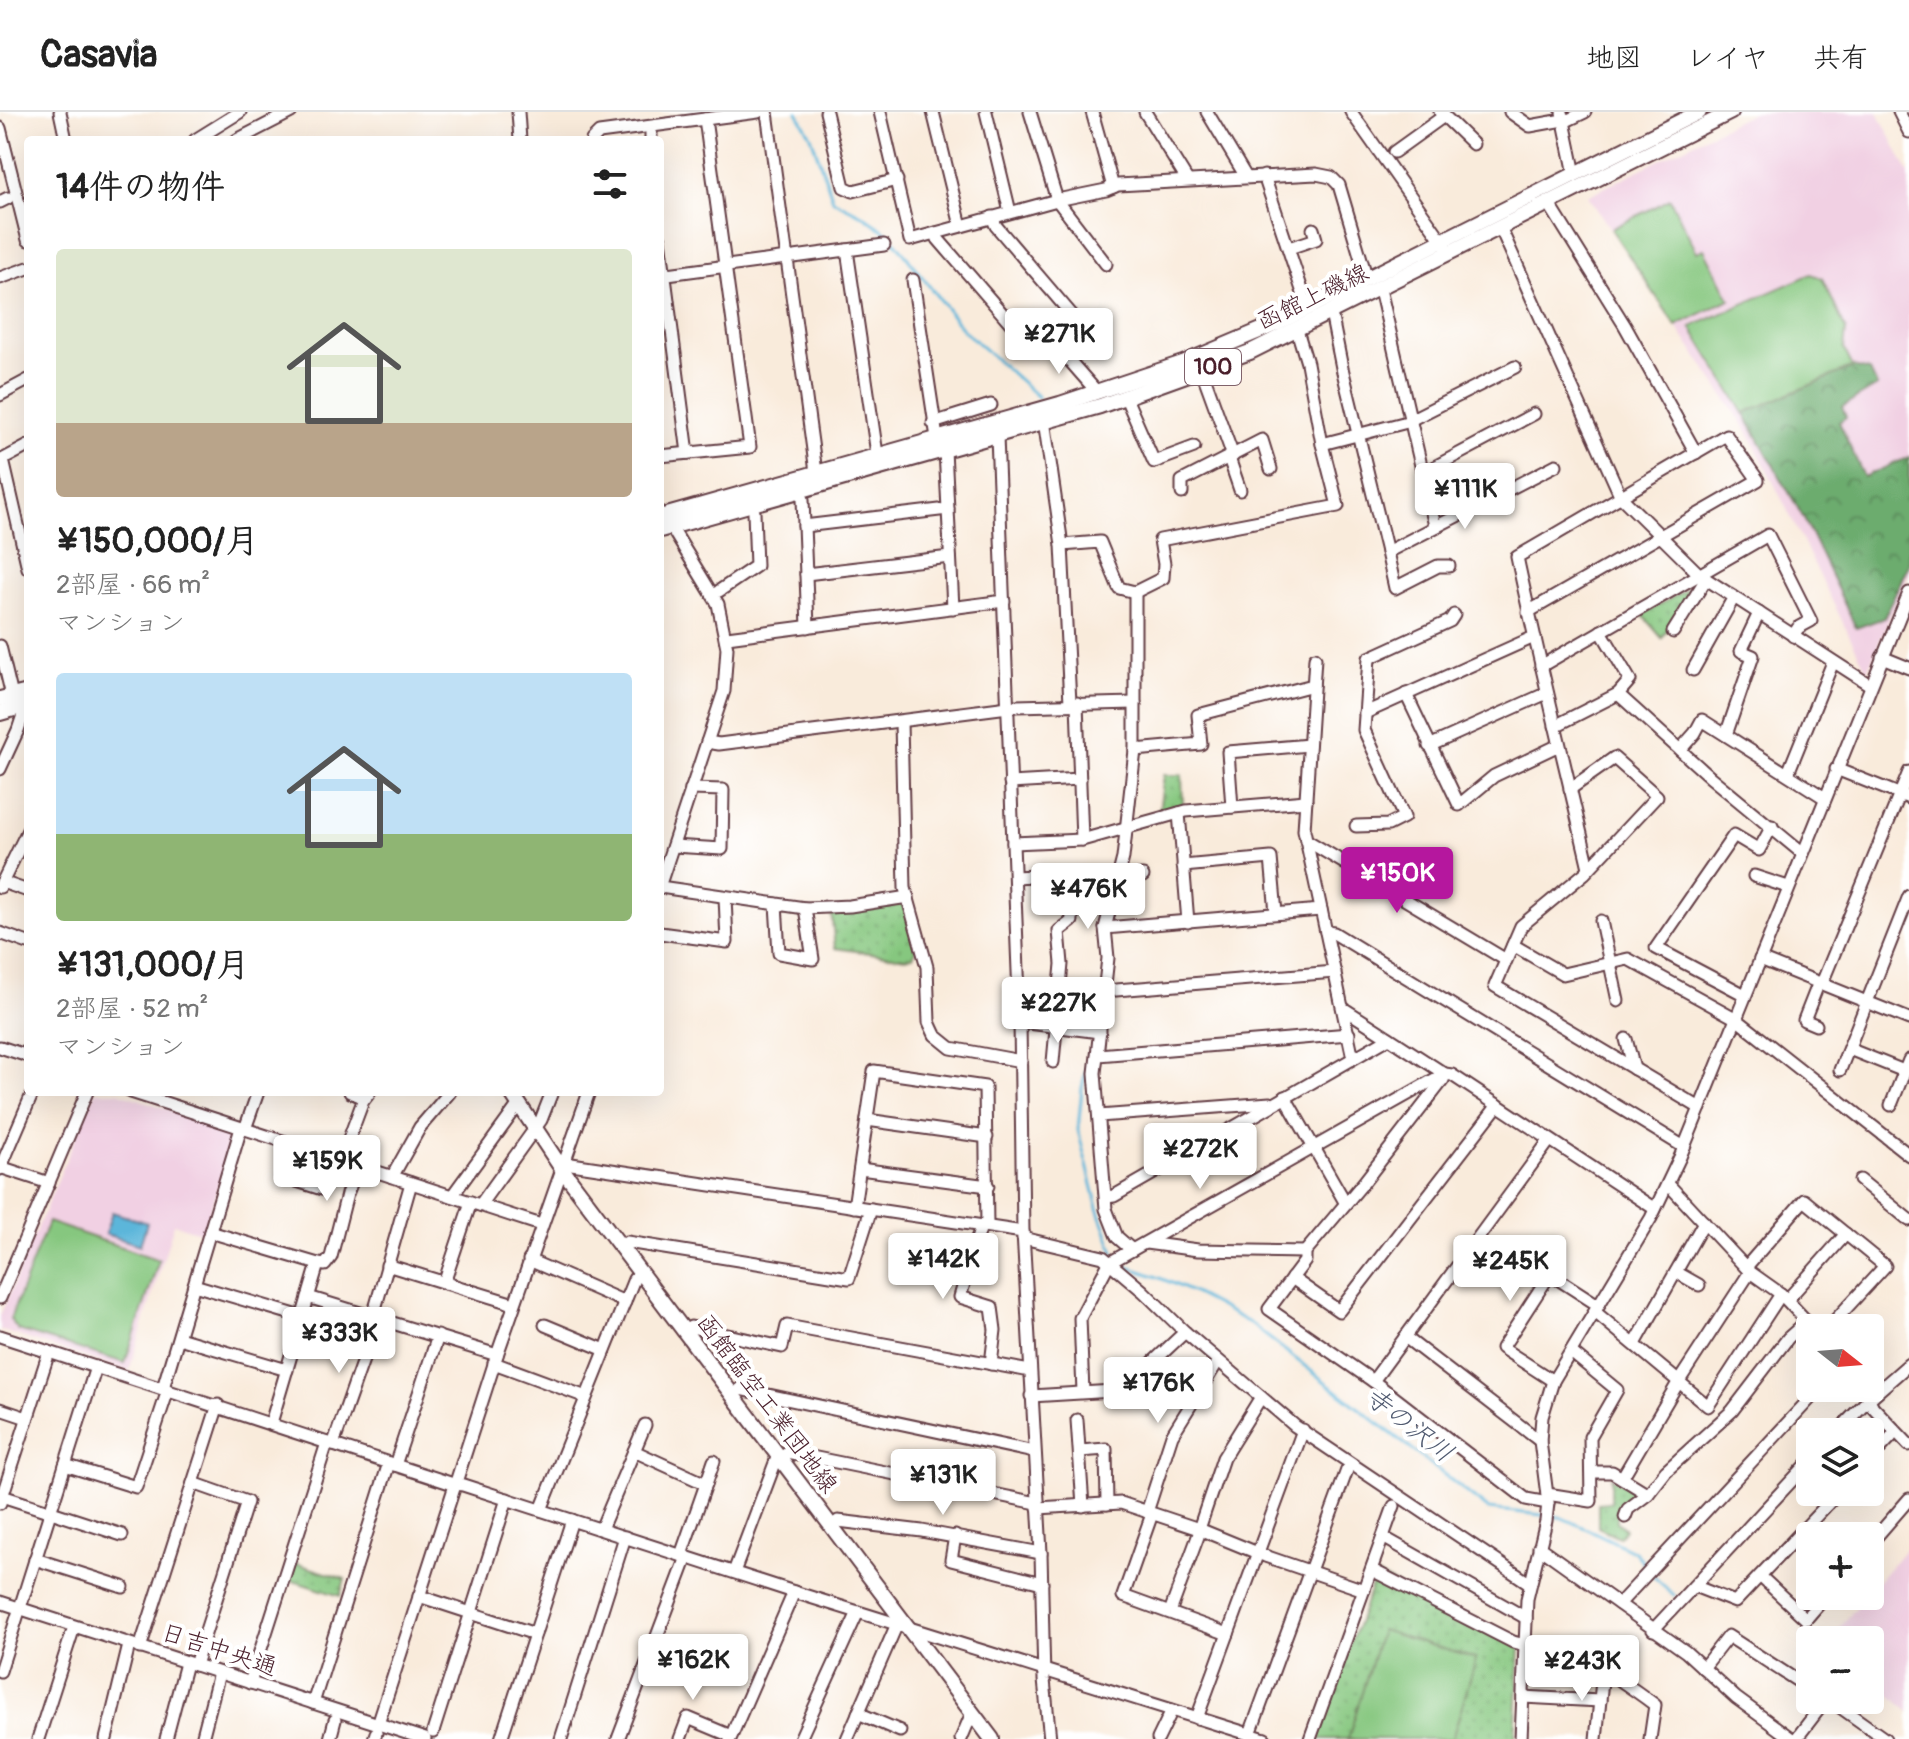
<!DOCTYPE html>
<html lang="ja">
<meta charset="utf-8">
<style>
body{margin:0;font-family:Pangolin,"Klee One",sans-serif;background:#f6f6f6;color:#222;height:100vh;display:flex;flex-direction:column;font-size:30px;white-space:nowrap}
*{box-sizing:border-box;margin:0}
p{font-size:26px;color:#767676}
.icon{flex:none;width:44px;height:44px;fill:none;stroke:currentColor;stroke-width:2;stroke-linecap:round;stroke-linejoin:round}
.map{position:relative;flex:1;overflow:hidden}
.panel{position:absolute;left:24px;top:24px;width:640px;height:960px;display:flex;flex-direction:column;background:#fff;border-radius:8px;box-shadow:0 8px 32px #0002}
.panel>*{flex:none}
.needle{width:52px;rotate:107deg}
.tools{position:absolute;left:1796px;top:1202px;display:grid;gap:16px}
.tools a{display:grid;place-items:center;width:88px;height:88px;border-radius:8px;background:#fff;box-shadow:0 8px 32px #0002;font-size:40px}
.price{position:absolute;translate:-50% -68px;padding:0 18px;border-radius:8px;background:#fff;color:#222;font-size:26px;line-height:52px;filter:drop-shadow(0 2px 4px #0008)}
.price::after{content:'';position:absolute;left:50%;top:48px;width:24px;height:18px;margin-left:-12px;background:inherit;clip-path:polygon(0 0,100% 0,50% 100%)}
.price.selected{background:#b5179e;color:#fff}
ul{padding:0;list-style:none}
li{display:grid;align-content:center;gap:16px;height:424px;padding:0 32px}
li span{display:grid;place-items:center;height:248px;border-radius:8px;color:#555}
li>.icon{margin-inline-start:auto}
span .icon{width:144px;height:144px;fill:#fffc;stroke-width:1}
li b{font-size:34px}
h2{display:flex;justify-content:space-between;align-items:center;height:96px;padding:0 32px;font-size:34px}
header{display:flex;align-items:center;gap:48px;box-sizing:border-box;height:112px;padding:0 40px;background:#fff;border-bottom:2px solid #e0e0e0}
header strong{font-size:38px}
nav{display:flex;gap:44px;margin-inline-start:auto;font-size:28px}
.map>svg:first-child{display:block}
</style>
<header>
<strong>Casavia</strong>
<nav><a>地図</a><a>レイヤ</a><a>共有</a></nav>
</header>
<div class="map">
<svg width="1909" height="1627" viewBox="0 0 1909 1627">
<defs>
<pattern id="forest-crowns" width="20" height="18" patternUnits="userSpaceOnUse" patternTransform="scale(2)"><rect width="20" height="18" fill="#6cac6e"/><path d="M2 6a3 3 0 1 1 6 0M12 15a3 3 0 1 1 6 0" fill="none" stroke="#5b8b5b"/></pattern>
<pattern id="park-dots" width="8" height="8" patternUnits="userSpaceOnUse" patternTransform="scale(2)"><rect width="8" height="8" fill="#86c77f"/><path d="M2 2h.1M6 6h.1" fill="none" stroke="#75aa6e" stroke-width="1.8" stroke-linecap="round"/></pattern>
</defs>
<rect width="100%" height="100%" fill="#fff"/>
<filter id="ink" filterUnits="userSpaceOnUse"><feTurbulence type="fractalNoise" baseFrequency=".0125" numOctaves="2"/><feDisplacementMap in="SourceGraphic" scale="16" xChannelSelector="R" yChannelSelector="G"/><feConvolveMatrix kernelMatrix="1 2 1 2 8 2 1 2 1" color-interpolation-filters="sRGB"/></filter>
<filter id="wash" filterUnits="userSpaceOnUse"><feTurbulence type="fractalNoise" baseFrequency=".006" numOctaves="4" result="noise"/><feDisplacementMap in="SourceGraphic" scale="32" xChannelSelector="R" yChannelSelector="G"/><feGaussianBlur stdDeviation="1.8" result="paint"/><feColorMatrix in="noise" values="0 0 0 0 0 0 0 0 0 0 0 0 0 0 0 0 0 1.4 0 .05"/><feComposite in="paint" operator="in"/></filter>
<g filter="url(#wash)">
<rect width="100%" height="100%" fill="#f9ebdb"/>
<g fill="#f1d0e3">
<polygon points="1754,0 1878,0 1909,62 1909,460 1867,559 1749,321 1588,84"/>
<polygon points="95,980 117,980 235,1020 203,1121 174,1112 129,1259 0,1218 0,1204"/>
<polygon points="1909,1433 1909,1600 1891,1583 1870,1571 1870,1528 1829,1528 1866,1484 1870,1484 1870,1479"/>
</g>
<polygon fill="url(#forest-crowns)" stroke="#5b664c" stroke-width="2" points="1853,255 1870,259 1877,274 1842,295 1846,305 1839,310 1864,365 1909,345 1909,451 1884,506 1856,516 1803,405 1744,301"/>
<g fill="url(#park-dots)" stroke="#687355" stroke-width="2">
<polygon points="1699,470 1662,526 1642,503"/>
<polygon points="1164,663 1182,663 1183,694 1159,700"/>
<polygon points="904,792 916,838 913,844 906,846 835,836 831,799"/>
<polygon points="1611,1365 1636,1380 1617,1399 1617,1410 1625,1417 1619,1425 1598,1415 1598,1391 1611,1390"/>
<polygon points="295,1451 345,1467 340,1484 290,1468"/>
<polygon points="1376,1463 1520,1535 1515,1627 1315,1627"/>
</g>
<g fill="#86c77f" stroke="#687355" stroke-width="2">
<polygon points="1670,87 1697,140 1704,137 1730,187 1676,214 1611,117"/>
<polygon points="1811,162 1822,166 1846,218 1844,237 1853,255 1744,301 1691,215"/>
<polygon points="48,1110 159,1148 125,1251 18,1218 10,1207"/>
<polygon points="1381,1518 1476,1547 1452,1627 1348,1627"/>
</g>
<polygon fill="#5cb6da" stroke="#536a82" stroke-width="2" points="112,1100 147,1111 140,1133 105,1122"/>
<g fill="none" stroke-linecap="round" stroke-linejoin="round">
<g stroke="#5cb6da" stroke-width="3">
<polyline points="797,0 811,24 833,88 864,104 890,123 963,218 1038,285"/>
<polyline points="1090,940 1082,976 1078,1018 1098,1096 1114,1140"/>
<path d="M1124,1154C1169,1166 1210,1189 1251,1212L1488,1397L1560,1405L1594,1420L1635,1440L1653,1464L1674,1483"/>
</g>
</g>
</g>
<g filter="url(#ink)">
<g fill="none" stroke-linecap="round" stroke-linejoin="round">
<g stroke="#643e45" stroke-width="15">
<g id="minor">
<polyline points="60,0 66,28"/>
<polyline points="518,0 520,28"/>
<polyline points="767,0 816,360"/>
<polyline points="826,0 844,75 853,79 897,68"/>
<polyline points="880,0 910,128 1057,88 1106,78 1118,73 1316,62 1331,65 1339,73 1367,167"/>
<polyline points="933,0 961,114"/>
<polyline points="986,0 1010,100"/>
<polyline points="1030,0 1057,88 1106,152"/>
<polyline points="1092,0 1113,75"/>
<polyline points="1145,0 1187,68"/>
<polyline points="1207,0 1246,65"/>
<polyline points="1351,0 1445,133"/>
<polyline points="1440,0 1473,32"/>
<polyline points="1510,0 1530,14 1563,8"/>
<polyline points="1562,0 1575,62"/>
<polyline points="1899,0 1909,20"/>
<polyline points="1564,10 1585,0"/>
<polyline points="651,15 651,28"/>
<polyline points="0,16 28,128"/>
<polyline points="195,28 240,0"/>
<polyline points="237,28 291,0"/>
<polyline points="592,28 599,21 758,0"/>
<polyline points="1394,40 1444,4"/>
<polyline points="1264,64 1308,196"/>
<polyline points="0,90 8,86"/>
<polyline points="1548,90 1625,214 1696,341"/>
<polyline points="1500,115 1621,385 1700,463 1870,573"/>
<polyline points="936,121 938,127 1033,237 1072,203 996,114 992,105"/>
<polyline points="660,127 688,341"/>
<polyline points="1289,136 1316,127 1313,117"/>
<polyline points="847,138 877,342"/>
<polyline points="660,163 884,133"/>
<polyline points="0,166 28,156"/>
<polyline points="913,168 937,326"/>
<polyline points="1380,177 1435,414"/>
<polyline points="1331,201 1342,256 1387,440"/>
<polyline points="1048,224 1097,280"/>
<polyline points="1202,259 1233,344"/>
<polyline points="0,283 28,268"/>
<polyline points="1126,286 1154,350 1194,335"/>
<polyline points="1043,301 1062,433 1070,591"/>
<polyline points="1410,308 1515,255"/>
<polyline points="933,311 991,293"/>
<polyline points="997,324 1020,910 1023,1120 1041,1441 1044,1568 1050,1627"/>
<polyline points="1322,332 1411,309"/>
<polyline points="945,338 953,496"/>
<polyline points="660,344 750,335 705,7"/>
<polyline points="1229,346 1240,378"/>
<polyline points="3,348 28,456"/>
<polyline points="0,349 28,334"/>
<polyline points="1423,361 1534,302"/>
<polyline points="1182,381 1182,369 1262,328 1271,357"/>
<polyline points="803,387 808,515"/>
<polyline points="804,414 948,397"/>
<polyline points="1062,433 1100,430 1119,476 1135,480 1163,466 1164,452 1160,428 1338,394 1322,332 1307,251 1297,218"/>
<polyline points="1449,454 1438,454 1395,476 1387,440 1556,353"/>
<polyline points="806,462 950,445"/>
<polyline points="719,479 756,454 754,400"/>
<path d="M1528,500L1758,368L1726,323L1517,445C1539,549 1565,653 1589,756"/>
<polyline points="1673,520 1706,467"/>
<polyline points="727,525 1004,489"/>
<polyline points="0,534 12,584"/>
<polyline points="1882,545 1909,556"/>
<polyline points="1315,546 1304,718 1353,946"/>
<polyline points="1541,554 1768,423 1811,509 1798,516 1793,524"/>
<polyline points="1693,558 1734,485"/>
<polyline points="1406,582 1459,693 1494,664 1559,633"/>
<polyline points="1618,582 1710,665 1802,741"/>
<polyline points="1077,591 1082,728"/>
<polyline points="1365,601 1534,525"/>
<polyline points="901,610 905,776 927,855 929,910 935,923 951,936 1021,949"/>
<polyline points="1555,614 1618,582 1630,568 1601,519"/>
<polyline points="1726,623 1753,544 1741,539 1759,501"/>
<polyline points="707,630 719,632 1016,594 1135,591"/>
<polyline points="1429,634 1547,581"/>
<polyline points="1135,638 1201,632 1198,603 1313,573"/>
<polyline points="1680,638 1695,621 1702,608 1825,686"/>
<polyline points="0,657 18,618 26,594"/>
<polyline points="1836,657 1909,686"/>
<polyline points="1788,661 1833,550"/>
<polyline points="1010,671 1080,667"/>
<polyline points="1570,677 1614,646 1657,684 1585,761 1521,814 1495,874 1700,996"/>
<polyline points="1232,695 1228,640 1309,633"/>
<polyline points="1179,701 1188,810"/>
<polyline points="1356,714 1388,713 1404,705 1364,618 1369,546 1450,509 1454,503"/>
<polyline points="1306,728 1506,848"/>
<polyline points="1013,731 1082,728 1186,699 1306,689"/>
<polyline points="673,734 722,737 723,678 691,677"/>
<polyline points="1183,754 1271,746 1276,801"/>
<polyline points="1754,764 1788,775"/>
<polyline points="1015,765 1070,762 1072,809 1059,819 1062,852 1053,950"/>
<polyline points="1118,765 1143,764"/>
<polyline points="2,770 28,779"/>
<polyline points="660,772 724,579 727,536 718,492 668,410"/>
<polyline points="0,775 28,718"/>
<polyline points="660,775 805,796 850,794 908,785"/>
<polyline points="776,792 779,841 813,847 805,796"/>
<polyline points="1601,809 1618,889"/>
<polyline points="1105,816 1321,798"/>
<polyline points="1326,820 1334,821 1684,1035"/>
<polyline points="0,821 28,831"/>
<polyline points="660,821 727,830 725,785"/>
<polyline points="1513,833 1563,862 1628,847 1735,906 1909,1043"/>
<polyline points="1760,847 1909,907"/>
<polyline points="1822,871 1909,660"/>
<polyline points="1104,879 1335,860"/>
<polyline points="1745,883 1656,836 1734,723 1759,738 1772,714"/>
<polyline points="1343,896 1445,962 1452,963 1655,1097"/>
<polyline points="1020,910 1100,920"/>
<polyline points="1816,913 1804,908 1819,870"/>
<polyline points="1626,927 1634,957"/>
<polyline points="0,935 28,944"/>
<polyline points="1849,937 1904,959"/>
<polyline points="1098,943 1349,922"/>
<polyline points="1840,958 1909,784"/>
<polyline points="1445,962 1443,968 1364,1070 1305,1140 1305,1149 1269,1197 1373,1269 1526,1387 1548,1391"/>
<polyline points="131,980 541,1113"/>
<polyline points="350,980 365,986"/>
<polyline points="1285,985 1345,1090"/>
<polyline points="1891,993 1909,948"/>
<polyline points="1099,1004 1270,991"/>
<polyline points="867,1008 987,1025"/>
<polyline points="245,1017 258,980"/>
<polyline points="291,1032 281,1064 322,1077 333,1046"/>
<polyline points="341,1048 363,989 370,980"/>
<polyline points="565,1051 1023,1120"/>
<polyline points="0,1055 49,1071"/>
<polyline points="0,1057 33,980"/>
<polyline points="860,1057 988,1074"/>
<polyline points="392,1065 420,1015 450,980"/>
<polyline points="1860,1068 1909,1108"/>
<polyline points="1668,1072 1750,1160 1781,1182 1813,1216"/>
<polyline points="452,1084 519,992"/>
<polyline points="1106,1085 1114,1084 1389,926"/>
<polyline points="480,1093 541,1008 552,980"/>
<polyline points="854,1095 874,959 985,975 987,1114"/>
<polyline points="981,1114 960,1185 992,1195 995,1218 991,1252"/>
<polyline points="210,1120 318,1152 271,1311"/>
<polyline points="1023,1126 1103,1145 1143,1179 1185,1220 1295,1314 1529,1471"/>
<polyline points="627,1130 849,1166 871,1097"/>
<polyline points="1146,1131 1198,1138 1305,1140"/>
<polyline points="1132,1138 1117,1125 1106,1097 1095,961 1108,846 1105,816 1123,746 1135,638 1135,480"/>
<polyline points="529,1148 625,1190"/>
<polyline points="318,1152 325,1153 331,1145 347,1082 358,1054"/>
<polyline points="387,1153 514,1192"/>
<polyline points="1746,1155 1804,1088 1885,1154 1828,1216"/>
<polyline points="1676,1160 1699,1173"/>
<polyline points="1292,1166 1339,1199 1498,993"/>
<polyline points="444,1171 471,1090"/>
<polyline points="194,1173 302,1205"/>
<polyline points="308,1185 497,1243"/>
<polyline points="0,1186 87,980"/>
<polyline points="1787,1188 1846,1122"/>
<polyline points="1595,1200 1708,1294 1781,1182"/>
<polyline points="373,1204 411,1071"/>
<polyline points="545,1213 605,1238"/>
<polyline points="691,1215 782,1235 787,1214 1030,1259"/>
<polyline points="0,1224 450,1371 463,1373 794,1480 1265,1627"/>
<polyline points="1405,1225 1540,1329"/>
<polyline points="179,1226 287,1258"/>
<polyline points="1635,1232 1704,1110"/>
<polyline points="494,1251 586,1285"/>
<polyline points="1152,1251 1185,1220"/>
<polyline points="1373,1269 1549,1029"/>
<polyline points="1553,1269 1502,1236 1550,1162 1598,1193"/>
<polyline points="163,1276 241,1016"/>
<polyline points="1863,1276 1873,1295 1909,1333"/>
<polyline points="740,1277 1034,1340"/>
<polyline points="1083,1280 1080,1206 1109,1151 1444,962"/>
<polyline points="1031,1284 1130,1278 1141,1283"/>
<polyline points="1869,1287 1909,1252"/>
<polyline points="0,1297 27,1306"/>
<polyline points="1077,1308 1083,1394"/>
<polyline points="1837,1320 1864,1292"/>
<polyline points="333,1333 378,1205"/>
<polyline points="634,1339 706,1372 681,1443"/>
<polyline points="1080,1339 1106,1337 1107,1392"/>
<polyline points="787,1340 1037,1391"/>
<polyline points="1870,1347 1891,1325"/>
<polyline points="65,1353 136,1375 168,1278"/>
<polyline points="395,1353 438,1224"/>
<polyline points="1591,1360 1612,1360 1622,1366 1679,1269 1750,1160"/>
<polyline points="1622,1366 1648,1382 1666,1359 1732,1299 1788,1226 1807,1209"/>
<polyline points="193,1371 247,1390 195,1553"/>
<polyline points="706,1372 714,1349"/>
<polyline points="1547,1382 1591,1389 1590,1325 1617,1278 1571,1240"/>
<polyline points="2,1384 122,1423"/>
<polyline points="0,1391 49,1240"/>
<polyline points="1038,1396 1121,1391 1199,1417 1265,1444 1364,1478"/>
<polyline points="541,1398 634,1167"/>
<polyline points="1147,1400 1172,1323 1218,1249"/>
<polyline points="1152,1402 1123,1484 1228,1522"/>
<polyline points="1625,1405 1628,1397 1648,1382"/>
<polyline points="838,1409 922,1419 1041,1441"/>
<polyline points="601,1417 645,1313"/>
<polyline points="1199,1417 1223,1346 1261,1285"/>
<polyline points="955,1424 951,1448 1042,1471"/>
<polyline points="1383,1425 1526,1506"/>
<polyline points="1870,1432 1909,1387"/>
<polyline points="1539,1435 1686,1540 1736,1586 1792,1627"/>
<polyline points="35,1447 123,1475"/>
<path d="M1372,1458L1513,1530C1534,1536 1555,1535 1575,1542C1591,1547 1639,1581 1655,1593L1650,1627"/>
<polyline points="734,1460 778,1343"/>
<polyline points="1760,1464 1806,1507 1826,1484"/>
<polyline points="1694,1474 1735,1490 1839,1380"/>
<polyline points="419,1484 535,1522"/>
<polyline points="0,1490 425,1627"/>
<polyline points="1619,1492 1820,1276"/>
<polyline points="1170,1500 1200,1419"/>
<polyline points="1653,1518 1810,1349"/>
<polyline points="140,1536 218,1293"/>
<polyline points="1703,1556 1728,1524 1810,1577"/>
<polyline points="0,1559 96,1255"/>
<polyline points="250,1571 327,1331"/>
<polyline points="1523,1585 1600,1589"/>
<polyline points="1830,1588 1885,1627"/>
<polyline points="313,1591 389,1351"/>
<polyline points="858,1601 900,1619"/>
<polyline points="1197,1606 1303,1318"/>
<polyline points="378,1612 497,1243 589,980"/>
<polyline points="433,1620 507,1387"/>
<polyline points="1250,1622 1347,1358"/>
<polyline points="38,1627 74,1515"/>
<polyline points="106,1627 129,1533"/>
<polyline points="166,1627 186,1551"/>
<polyline points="202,1627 219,1561"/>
<polyline points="330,1627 335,1608"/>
<polyline points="374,1627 376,1621"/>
<polyline points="501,1627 572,1408"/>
<polyline points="561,1627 625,1425"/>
<polyline points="618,1627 687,1445"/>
<polyline points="680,1627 688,1606 731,1624"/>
<polyline points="730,1627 794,1480"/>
<polyline points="800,1627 858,1500"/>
<polyline points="847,1627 897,1512"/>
<polyline points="961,1627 972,1601"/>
<polyline points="1158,1627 1172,1598"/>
<polyline points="1310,1627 1394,1394"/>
<polyline points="1521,1627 1527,1487 1546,1409 1548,1391 1540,1329 1542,1305 1553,1269 1651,1106 1680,1045 1909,481"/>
<polyline points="1596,1627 1603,1559"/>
<polyline points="1796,1627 1826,1588"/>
</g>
</g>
<g stroke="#643e45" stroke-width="18">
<g id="major">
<polyline points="660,405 1060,292 1183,251 1278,211 1699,0"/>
<polyline points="660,418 1100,294 1250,240 1731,0"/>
<polyline points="0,587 28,580"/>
<polyline points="0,601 28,593"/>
<polyline points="511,980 562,1057 992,1627"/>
</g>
</g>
<use href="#minor" stroke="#fff" stroke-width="11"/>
<use href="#major" stroke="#fff" stroke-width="14"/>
</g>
</g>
<g text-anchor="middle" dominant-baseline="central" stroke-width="8" stroke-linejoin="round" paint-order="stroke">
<rect fill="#fff" stroke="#80626b" stroke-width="2" x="1185" y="237" width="56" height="36" rx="6"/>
<g font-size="22" font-weight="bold" fill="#4a1f2b">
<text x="1213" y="255">100</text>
</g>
<g font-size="24" fill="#4a1f2b" stroke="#fff">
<text transform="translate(1313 185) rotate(-26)">函館上磯線</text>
<text transform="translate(767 1292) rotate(53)">函館臨空工業団地線</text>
<text transform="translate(219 1538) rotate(18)">日吉中央通</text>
</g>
<g font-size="26" font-style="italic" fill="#515b71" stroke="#fff">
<text transform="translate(1409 1313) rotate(38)">寺の沢川</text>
</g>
</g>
</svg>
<div class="tools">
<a><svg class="needle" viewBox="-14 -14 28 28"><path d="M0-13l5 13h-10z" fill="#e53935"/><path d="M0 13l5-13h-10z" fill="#767676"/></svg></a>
<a><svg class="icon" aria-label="layers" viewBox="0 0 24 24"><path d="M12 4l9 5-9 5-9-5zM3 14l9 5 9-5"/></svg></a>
<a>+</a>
<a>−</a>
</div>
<b class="price" style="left:1059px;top:264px">¥271K</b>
<b class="price" style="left:1465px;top:419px">¥111K</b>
<b class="price selected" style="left:1397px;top:803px">¥150K</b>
<b class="price" style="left:1088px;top:819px">¥476K</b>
<b class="price" style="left:1058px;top:933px">¥227K</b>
<b class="price" style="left:1200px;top:1079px">¥272K</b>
<b class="price" style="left:327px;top:1091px">¥159K</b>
<b class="price" style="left:943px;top:1189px">¥142K</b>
<b class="price" style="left:1510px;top:1191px">¥245K</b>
<b class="price" style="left:339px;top:1263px">¥333K</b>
<b class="price" style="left:1158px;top:1313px">¥176K</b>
<b class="price" style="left:943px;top:1405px">¥131K</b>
<b class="price" style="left:693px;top:1590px">¥162K</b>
<b class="price" style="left:1582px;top:1591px">¥243K</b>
<section class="panel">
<h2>14件の物件<svg class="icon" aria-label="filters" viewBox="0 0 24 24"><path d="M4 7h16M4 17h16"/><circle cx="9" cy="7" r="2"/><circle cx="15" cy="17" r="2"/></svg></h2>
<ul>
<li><span style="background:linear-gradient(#dfe7d0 70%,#b9a48a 0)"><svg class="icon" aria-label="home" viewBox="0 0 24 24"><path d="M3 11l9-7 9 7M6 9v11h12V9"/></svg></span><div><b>¥150,000/月</b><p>2部屋 · 66 m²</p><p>マンション</p></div></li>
<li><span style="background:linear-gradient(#bfe0f5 65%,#8fb573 0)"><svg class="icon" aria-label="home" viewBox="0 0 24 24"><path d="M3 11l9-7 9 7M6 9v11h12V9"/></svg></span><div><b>¥131,000/月</b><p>2部屋 · 52 m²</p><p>マンション</p></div></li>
</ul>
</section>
</div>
